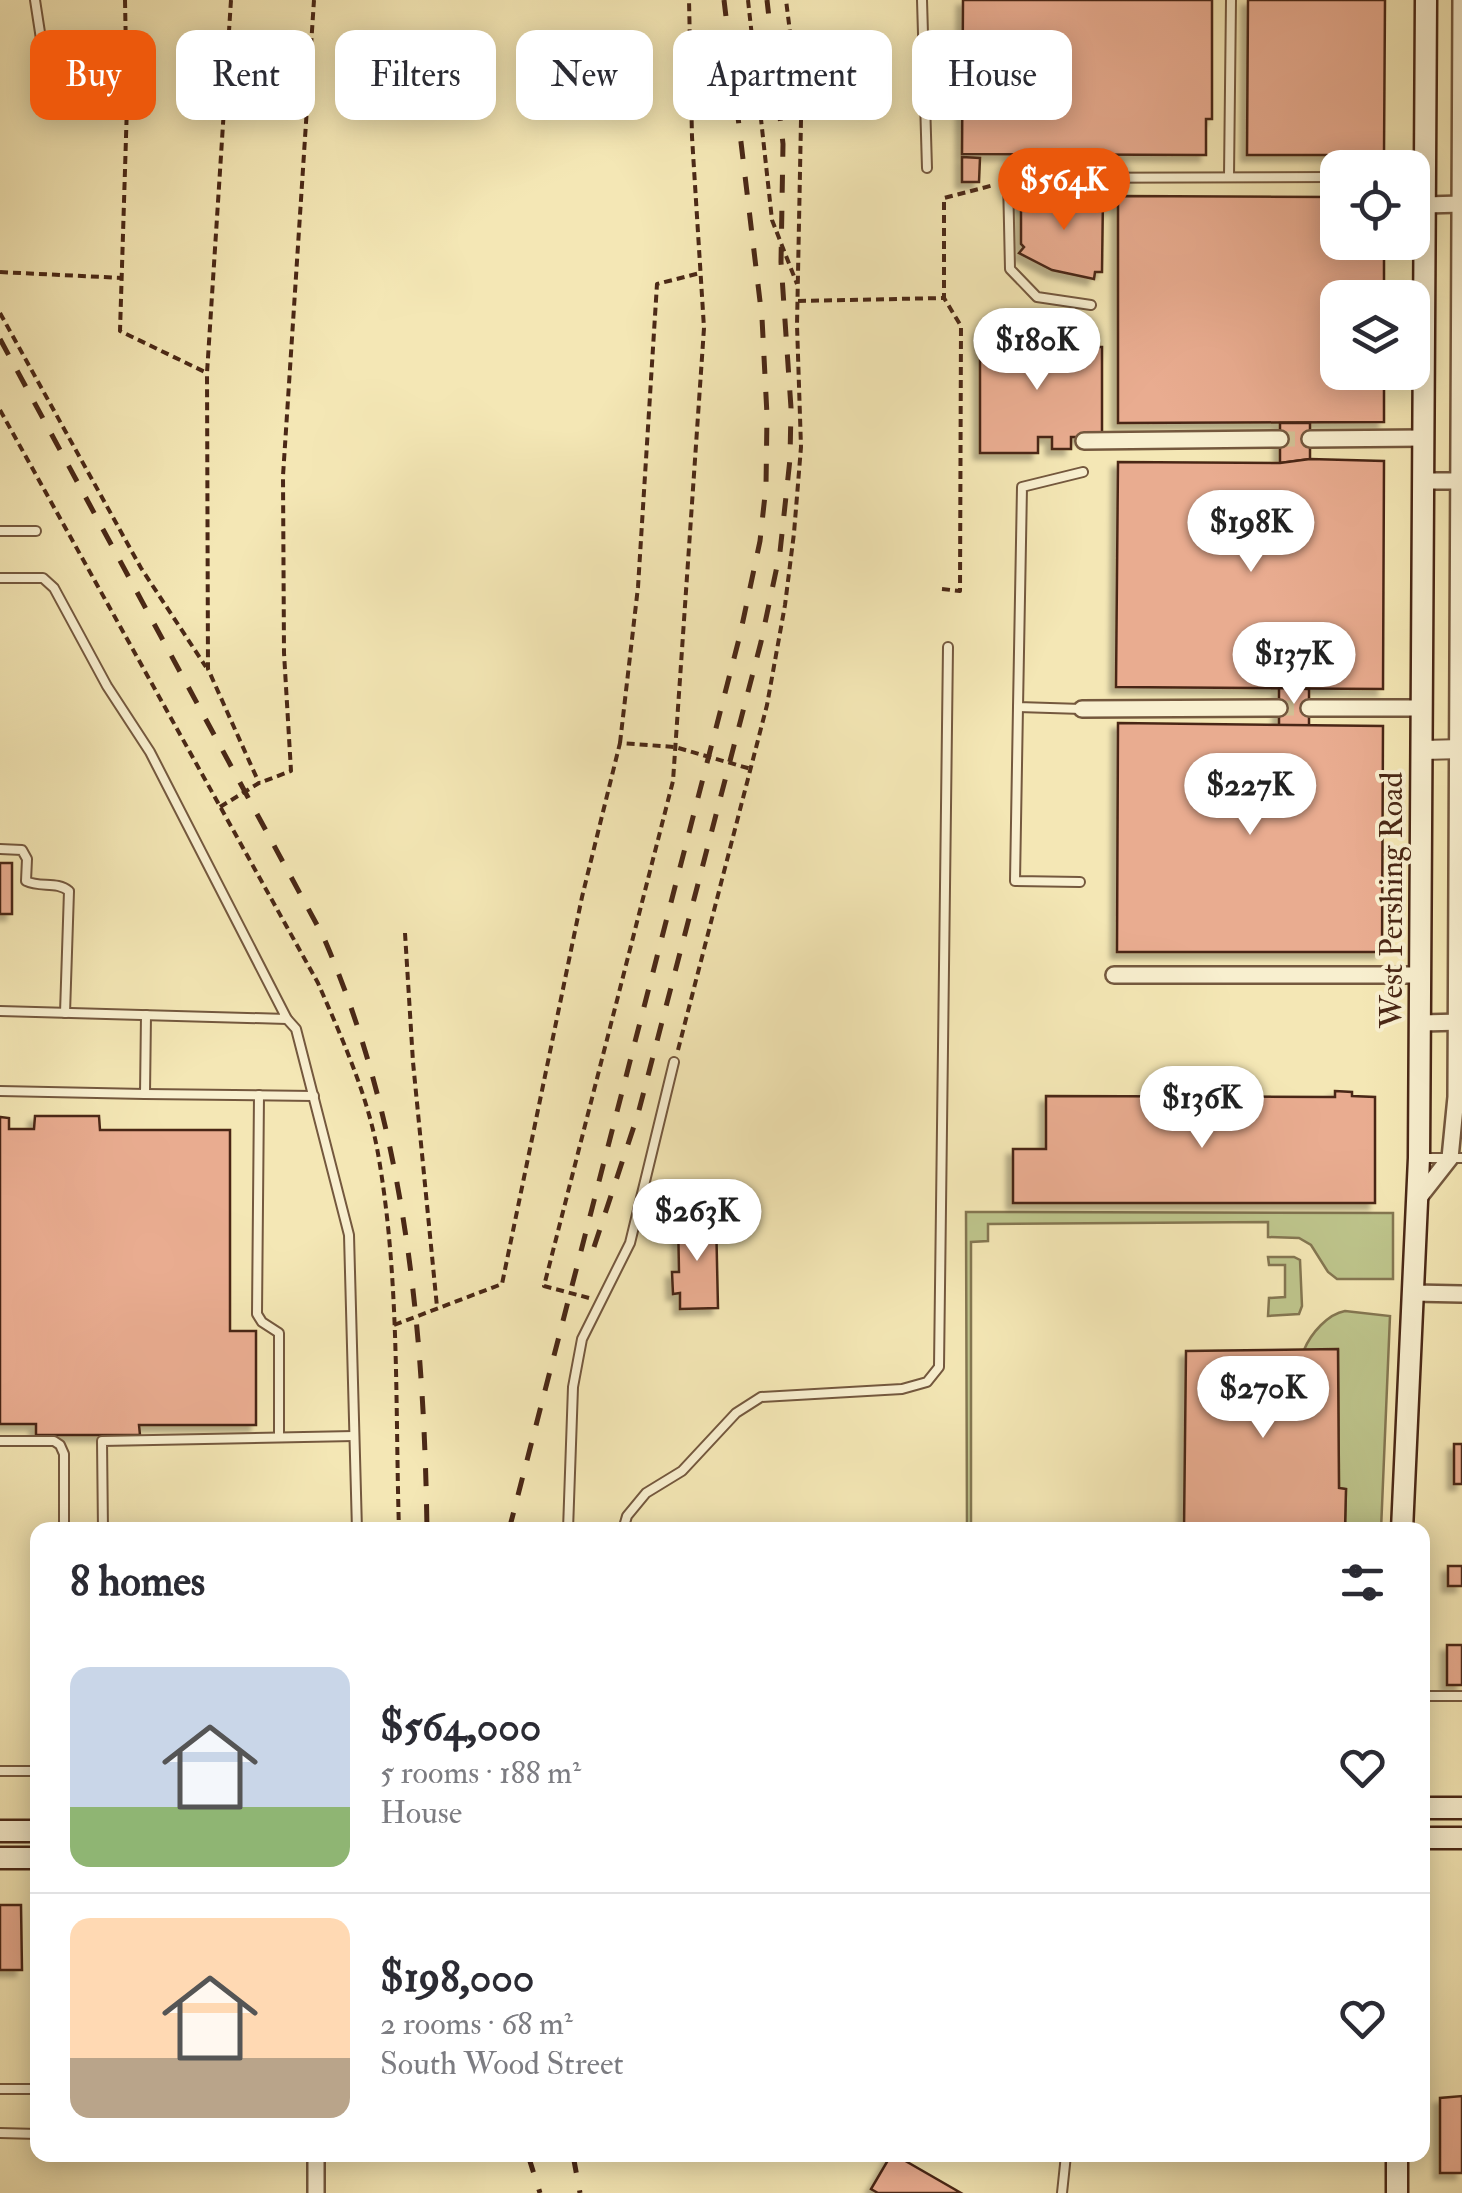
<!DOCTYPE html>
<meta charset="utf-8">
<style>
body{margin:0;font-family:"IM FELL Double Pica",serif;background:#f2f2f3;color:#2b2b33;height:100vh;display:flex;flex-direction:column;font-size:38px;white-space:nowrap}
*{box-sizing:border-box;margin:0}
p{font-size:32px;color:#7c7c81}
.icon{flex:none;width:55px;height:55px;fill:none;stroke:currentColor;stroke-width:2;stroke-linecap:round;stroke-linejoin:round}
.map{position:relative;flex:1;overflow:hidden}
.side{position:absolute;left:30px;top:1522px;width:1400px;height:640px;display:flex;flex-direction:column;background:#fff;border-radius:20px;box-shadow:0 5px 25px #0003}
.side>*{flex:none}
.guide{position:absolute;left:30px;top:30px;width:1402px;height:90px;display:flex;gap:20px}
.tools{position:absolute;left:1320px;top:150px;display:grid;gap:20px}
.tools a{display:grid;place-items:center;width:110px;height:110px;border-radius:20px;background:#fff;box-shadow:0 5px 25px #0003;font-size:50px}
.price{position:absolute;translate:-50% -85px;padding:0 22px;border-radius:35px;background:#fff;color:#222;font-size:32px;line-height:65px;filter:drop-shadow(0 2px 5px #0008)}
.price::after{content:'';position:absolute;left:50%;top:60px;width:30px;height:22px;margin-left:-15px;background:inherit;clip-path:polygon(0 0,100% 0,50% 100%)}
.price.current{background:#ea580c;color:#fff}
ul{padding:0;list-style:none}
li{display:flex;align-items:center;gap:30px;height:250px;padding:0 40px}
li+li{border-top:2px solid #e1e1e2}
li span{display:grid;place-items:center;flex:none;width:280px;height:200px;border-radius:20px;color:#555}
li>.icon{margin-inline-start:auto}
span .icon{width:120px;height:120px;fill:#fffc;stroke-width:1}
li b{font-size:42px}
h2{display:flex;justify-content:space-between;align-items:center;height:120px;padding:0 40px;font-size:42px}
.pill{padding:0 35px;border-radius:20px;background:#fff;box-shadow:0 5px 25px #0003;font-size:35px;line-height:90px}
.pill.current{background:#ea580c;color:#fff}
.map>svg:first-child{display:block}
</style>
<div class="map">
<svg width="1462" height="2193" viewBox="0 0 1462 2193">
<defs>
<filter id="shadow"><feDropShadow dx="-6" dy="6" stdDeviation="2.5" flood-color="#0004"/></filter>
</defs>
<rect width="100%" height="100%" fill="#f4e7b5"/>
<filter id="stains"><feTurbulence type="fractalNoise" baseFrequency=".002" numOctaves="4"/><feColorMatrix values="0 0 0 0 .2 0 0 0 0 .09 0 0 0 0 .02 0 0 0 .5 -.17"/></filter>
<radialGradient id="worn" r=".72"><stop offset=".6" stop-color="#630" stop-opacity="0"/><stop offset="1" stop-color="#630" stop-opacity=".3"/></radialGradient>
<g fill="#bec58c" stroke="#847651" stroke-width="2.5">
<polygon points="966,1212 1393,1213 1393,1279 1337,1279 1328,1272 1311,1245 1299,1238 1268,1237 1268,1222 988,1224 988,1241 971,1242 971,1530 967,1530"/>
<polygon points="1268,1257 1294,1257 1300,1260 1302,1306 1299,1314 1268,1316 1269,1298 1285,1297 1285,1265 1269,1265"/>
<path d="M1345,1311L1390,1316L1381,1530H1345L1346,1489L1339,1488L1338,1350H1304C1311,1333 1328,1314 1345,1311Z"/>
</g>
<g fill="#e9ac90" stroke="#4a2816" stroke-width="2.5" filter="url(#shadow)">
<polygon points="963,0 1212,0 1212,119 1206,119 1206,155 962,154"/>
<polygon points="1248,0 1385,0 1384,155 1247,155"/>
<polygon points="962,157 980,158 979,182 962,182"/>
<polygon points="1021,196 1103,196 1102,272 1095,272 1094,279 1052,270 1019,253 1024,247 1021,244"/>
<polygon points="1118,196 1338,197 1338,242 1384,242 1384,298 1338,298 1338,372 1384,372 1384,422 1118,423"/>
<polygon points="980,330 1037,330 1037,347 1102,347 1102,437 1071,437 1071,449 1052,449 1052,437 1038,437 1038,453 980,453"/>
<polygon points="1280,423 1310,423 1310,459 1280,463"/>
<polygon points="1310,459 1384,461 1383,689 1116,687 1118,462 1280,463"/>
<polygon points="1279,688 1309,689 1309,726 1279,726"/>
<polygon points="1118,723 1383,726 1382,952 1117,952"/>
<rect x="0" y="863" width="12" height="51"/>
<polygon points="1335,1091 1352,1092 1352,1096 1375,1097 1375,1203 1013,1203 1013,1149 1046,1149 1046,1096 1335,1097"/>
<polygon points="35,1116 99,1116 100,1130 230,1130 230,1331 256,1331 256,1425 139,1425 140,1435 36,1435 36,1424 0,1424 0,1117 9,1118 9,1129 34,1129"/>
<polygon points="678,1217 716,1217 718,1308 680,1309 680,1293 673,1294 672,1272 679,1272"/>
<polygon points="1338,1349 1339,1488 1346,1489 1345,1530 1165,1530 1184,1530 1186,1351"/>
<rect x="1454" y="1444" width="8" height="40"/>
<rect x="1448" y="1566" width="14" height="20"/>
<rect x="1447" y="1645" width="15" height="40"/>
<polygon points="0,1905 21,1905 22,1970 0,1970"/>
<polygon points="1462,2096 1462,2173 1440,2173 1440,2098"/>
<polygon points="891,2155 895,2155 961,2193 878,2193 871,2189"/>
</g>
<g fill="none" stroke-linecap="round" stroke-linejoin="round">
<g stroke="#d2c195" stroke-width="15" stroke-dasharray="15 8" stroke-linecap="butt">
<polyline points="1280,439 1310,439"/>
<polyline points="1279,708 1309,708"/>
</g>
<g stroke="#74583e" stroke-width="12">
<g id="service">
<polyline points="35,0 45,65 60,102 84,100"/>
<polyline points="922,0 927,168"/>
<polyline points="1229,176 1231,0"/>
<polyline points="1091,305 1037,297 1010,269 1008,178 1338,177"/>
<polyline points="0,531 36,531"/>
<polyline points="0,578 43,578 54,588 107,686 150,752 287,1019 0,1011"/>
<polyline points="1018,707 1015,881 1080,882"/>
<polyline points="1082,709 1018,707 1022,487 1083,472"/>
<path d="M0,849L22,850L27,859L26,881C40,888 57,881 69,891L65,1013"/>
<polyline points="287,1019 296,1029 349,1235 357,1530"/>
<polyline points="0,1091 145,1094 146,1015"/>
<polyline points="145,1094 314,1096"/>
<polyline points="259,1095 257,1314 262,1322 279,1333 279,1436"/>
<polyline points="1419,1158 1462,1158"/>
<polyline points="0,1441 54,1441 60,1445 64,1454 64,1530"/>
<polyline points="103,1530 102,1441 354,1436"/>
<polyline points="568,1530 573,1387 582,1339 630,1243 674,1062"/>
<polyline points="623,1530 627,1516 646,1493 682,1471 736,1413 761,1397 902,1389 927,1382 939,1367 948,647"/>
<polyline points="1422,1696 1462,1696"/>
<polyline points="0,1771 38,1771"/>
<polyline points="0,2089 38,2089"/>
<polyline points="0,2133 38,2134"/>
<polyline points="1062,2193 1066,2155"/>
</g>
</g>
<g stroke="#74583e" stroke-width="20">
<g id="minor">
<polyline points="1425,205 1462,204"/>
<polyline points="1310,439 1424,438"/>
<polyline points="1084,441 1280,439"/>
<polyline points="1424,481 1462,481"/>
<polyline points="1309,708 1423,708"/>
<polyline points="1082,709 1279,708"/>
<polyline points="1114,975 1422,975"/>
<polyline points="1421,1023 1462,1022"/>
<polyline points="1417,1200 1450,1158 1456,1097 1461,0"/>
<polyline points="1413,1293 1462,1294"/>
<polyline points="316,2193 316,2155"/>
</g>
</g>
<g stroke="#74583e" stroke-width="22">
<polyline id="tertiary" points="1423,750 1462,749"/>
</g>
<g stroke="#4a2816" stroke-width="25">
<g id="secondary">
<polyline points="1402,1530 1419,1158 1426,0"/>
<polyline points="1422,1808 1462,1808"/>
<polyline points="0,1831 38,1831"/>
<polyline points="1422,1838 1462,1838"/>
<polyline points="0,1858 38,1858"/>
<polyline points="1397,2155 1397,2193"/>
</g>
</g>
<g stroke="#4a2816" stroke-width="4" stroke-dasharray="8 5" stroke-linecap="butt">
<polyline points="125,0 127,105 120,331 205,372"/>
<polyline points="231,0 207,373 208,669 259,783"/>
<polyline points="748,0 772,220 797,284"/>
<polyline points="0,272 122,278"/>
<polyline points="798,301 944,298 944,198 994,185"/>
<polyline points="0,313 141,568 206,667"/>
<path d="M0,410L318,983C341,1036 366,1091 377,1148C400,1274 395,1403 399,1530"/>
<polyline points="942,589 960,591 961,326 944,298"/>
<polyline points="620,743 638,587 657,284 700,273"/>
<polyline points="220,807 259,783 291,771 284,653 283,476 314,0"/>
<polyline points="405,933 413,1062 437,1307"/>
<polyline points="678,1050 767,705 785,605 794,533 801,447 797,325 801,120 786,0"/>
<polyline points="589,1298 544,1286 673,781 704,328 692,137 689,0"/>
<polyline points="394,1325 502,1284 582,897 620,743 675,747 751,769"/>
</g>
<use href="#service" stroke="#f8efcf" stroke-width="8"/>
<use href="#minor" stroke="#f8efcf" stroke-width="15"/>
<use href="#tertiary" stroke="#f8efcf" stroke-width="18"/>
<use href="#secondary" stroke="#f8efcf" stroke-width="20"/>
<g stroke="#4a2816" stroke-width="5" stroke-dasharray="18 18" stroke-linecap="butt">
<path d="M0,339L323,936C405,1124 424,1328 427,1530"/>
<polyline points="594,1247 638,1114 761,642 780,552 790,459 791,408 781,262 783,144 767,0"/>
<polyline points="509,1530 740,635 760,541 766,486 767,415 762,318 724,0"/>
<polyline points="528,2155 540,2193"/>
<polyline points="573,2155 580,2193"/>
</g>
</g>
<g text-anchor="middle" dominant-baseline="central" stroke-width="8" stroke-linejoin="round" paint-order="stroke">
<g font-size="32" fill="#4a2816" stroke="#f8efcf">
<text transform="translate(1392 900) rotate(-90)">West Pershing Road</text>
</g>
</g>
<rect width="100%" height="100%" filter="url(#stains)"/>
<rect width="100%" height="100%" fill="url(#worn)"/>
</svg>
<div class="tools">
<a><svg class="icon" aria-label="locate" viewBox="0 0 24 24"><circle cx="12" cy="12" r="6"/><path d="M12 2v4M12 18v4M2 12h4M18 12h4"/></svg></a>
<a><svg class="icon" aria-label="layers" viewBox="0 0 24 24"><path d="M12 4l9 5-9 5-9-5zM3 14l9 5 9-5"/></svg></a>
</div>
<b class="price current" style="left:1064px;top:233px">$564K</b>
<b class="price" style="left:1037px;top:393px">$180K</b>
<b class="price" style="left:1251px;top:575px">$198K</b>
<b class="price" style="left:1294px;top:707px">$137K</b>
<b class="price" style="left:1250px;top:838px">$227K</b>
<b class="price" style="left:1202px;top:1151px">$136K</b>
<b class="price" style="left:697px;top:1264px">$263K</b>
<b class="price" style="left:1263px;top:1441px">$270K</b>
<div class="guide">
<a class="pill current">Buy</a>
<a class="pill">Rent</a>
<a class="pill">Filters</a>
<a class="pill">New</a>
<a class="pill">Apartment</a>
<a class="pill">House</a>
</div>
<section class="side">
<h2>8 homes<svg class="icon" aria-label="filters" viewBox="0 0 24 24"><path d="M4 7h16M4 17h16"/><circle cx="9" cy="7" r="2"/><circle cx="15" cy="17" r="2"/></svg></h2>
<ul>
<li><span style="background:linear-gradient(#c9d6e8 70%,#8fb573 0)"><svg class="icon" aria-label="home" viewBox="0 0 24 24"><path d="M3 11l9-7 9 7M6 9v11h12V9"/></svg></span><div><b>$564,000</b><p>5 rooms · 188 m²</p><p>House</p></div><svg class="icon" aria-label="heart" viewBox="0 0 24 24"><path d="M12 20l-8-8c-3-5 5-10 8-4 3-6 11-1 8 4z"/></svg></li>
<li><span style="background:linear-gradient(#ffd9b3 70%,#b9a48a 0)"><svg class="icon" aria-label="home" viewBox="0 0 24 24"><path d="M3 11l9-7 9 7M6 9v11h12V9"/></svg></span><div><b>$198,000</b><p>2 rooms · 68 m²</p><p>South Wood Street</p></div><svg class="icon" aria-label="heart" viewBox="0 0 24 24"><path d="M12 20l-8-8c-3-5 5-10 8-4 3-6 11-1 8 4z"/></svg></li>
</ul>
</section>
</div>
